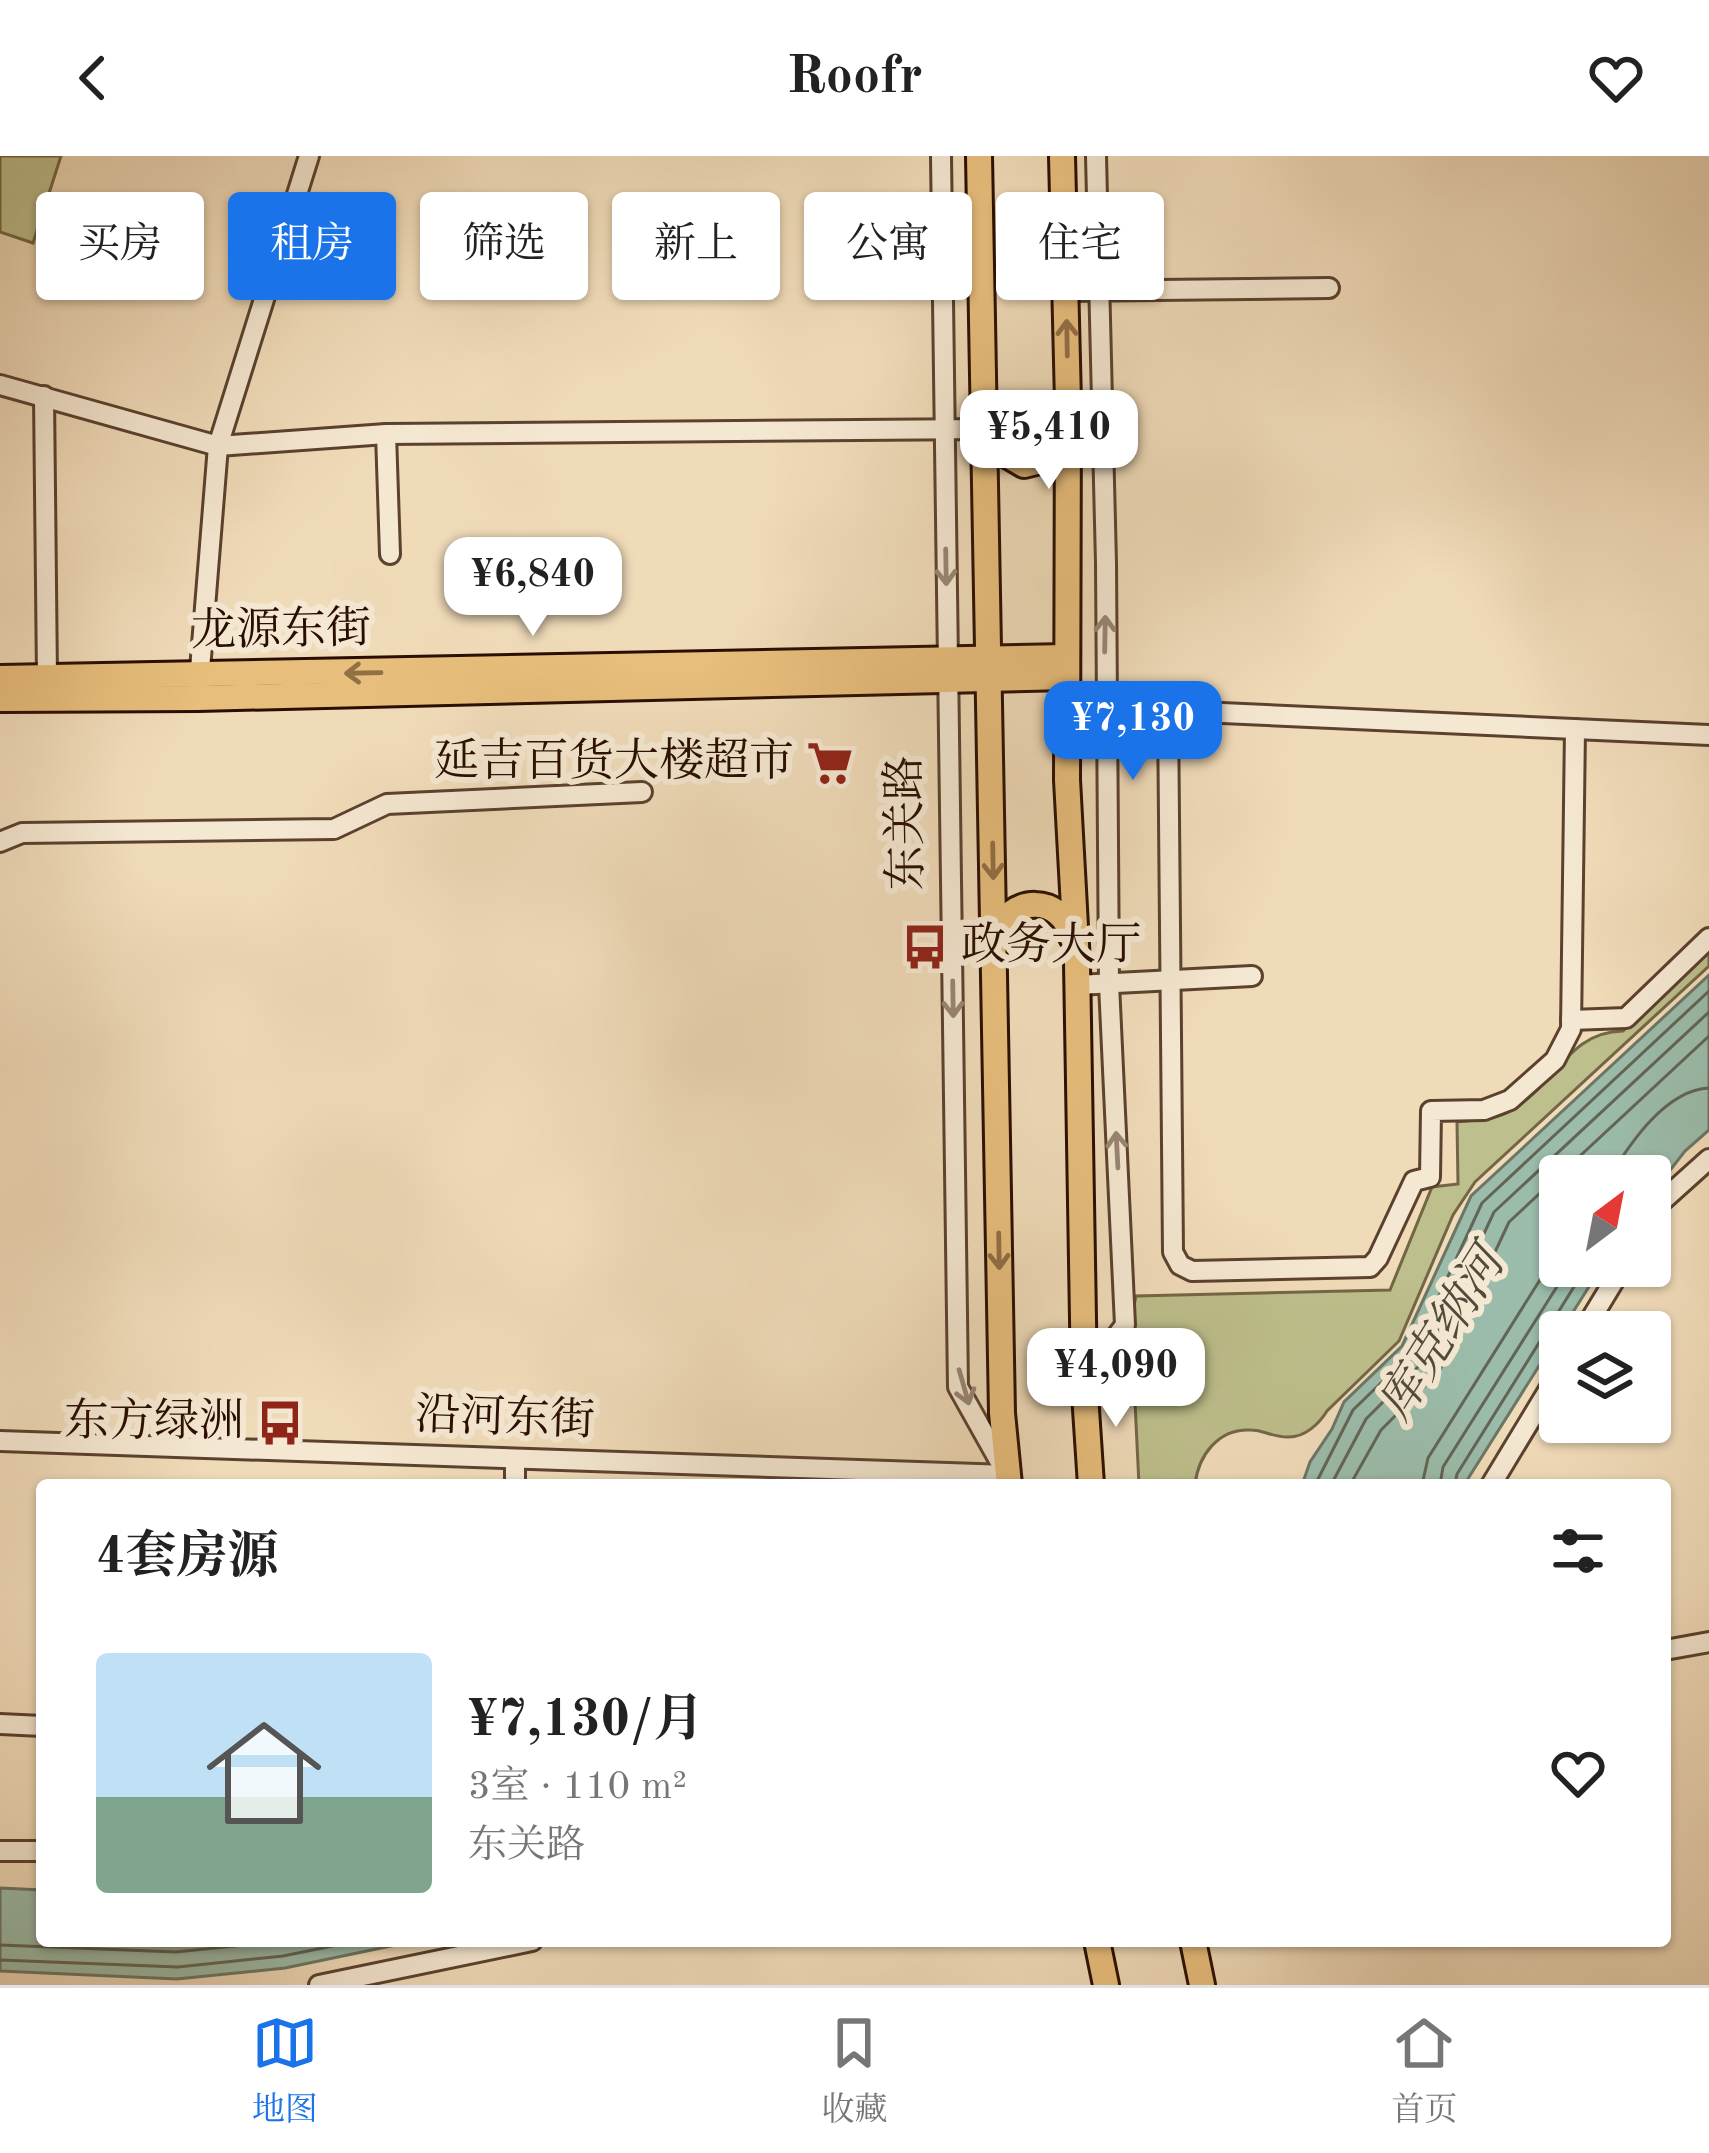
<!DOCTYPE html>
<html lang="zh">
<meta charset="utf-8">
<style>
body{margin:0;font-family:"Old Standard TT","Noto Serif SC",serif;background:#f6f6f6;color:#222;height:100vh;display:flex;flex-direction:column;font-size:45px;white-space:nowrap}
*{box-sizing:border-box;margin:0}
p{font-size:39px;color:#767676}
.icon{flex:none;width:66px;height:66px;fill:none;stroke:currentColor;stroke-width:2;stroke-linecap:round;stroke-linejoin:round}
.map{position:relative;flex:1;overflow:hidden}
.details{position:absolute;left:36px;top:1323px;width:1635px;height:468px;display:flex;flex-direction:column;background:#fff;border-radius:12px;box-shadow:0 3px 9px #0004}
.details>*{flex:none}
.top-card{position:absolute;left:36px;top:36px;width:1638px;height:108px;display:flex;gap:24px}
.needle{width:78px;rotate:32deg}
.controls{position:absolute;left:1539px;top:999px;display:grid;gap:24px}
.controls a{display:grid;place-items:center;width:132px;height:132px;border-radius:12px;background:#fff;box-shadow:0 3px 9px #0004;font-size:60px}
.price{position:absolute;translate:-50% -102px;padding:0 27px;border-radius:24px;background:#fff;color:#222;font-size:39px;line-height:78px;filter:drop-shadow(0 3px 6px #0008)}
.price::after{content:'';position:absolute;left:50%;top:72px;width:36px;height:27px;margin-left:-18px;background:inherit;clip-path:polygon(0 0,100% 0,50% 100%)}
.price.on{background:#1a73e8;color:#fff}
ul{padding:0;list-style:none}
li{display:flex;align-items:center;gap:36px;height:300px;padding:0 60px}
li+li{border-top:3px solid #e0e0e0}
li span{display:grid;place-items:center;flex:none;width:336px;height:240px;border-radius:12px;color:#555}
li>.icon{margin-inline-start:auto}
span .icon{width:144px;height:144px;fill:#fffc;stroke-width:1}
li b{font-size:51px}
h2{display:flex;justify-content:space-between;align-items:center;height:144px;padding:0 60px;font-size:51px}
.pill{padding:0 42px;border-radius:12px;background:#fff;box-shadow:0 3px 9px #0004;font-size:42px;line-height:108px}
.pill.on{background:#1a73e8;color:#fff}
header{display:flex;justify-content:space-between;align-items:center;height:156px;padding:0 60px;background:#fff;font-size:54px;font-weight:600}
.dock{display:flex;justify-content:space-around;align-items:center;height:168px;border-top:3px solid #e0e0e0;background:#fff;font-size:33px;color:#767676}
.dock a{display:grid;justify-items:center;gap:6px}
.dock .on{color:#1a73e8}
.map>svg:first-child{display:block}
</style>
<header><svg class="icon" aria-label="back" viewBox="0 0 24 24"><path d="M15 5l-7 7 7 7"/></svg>Roofr<svg class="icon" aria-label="heart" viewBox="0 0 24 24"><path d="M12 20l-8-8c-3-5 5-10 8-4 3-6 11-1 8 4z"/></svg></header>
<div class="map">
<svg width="1709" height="1829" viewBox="0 0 1709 1829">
<rect width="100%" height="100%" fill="#f0dbb9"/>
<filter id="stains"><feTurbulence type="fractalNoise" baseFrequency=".00167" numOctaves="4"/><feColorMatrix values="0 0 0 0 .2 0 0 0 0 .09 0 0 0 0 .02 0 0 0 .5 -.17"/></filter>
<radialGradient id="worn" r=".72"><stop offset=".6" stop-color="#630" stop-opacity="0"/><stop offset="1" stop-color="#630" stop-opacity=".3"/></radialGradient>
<g fill="#bdbf8c" stroke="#736646" stroke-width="3">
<polygon points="0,0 61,0 33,87 0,76"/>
<path d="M1709,792V810L1475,1026L1453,1059L1399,1185L1327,1255C1319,1268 1305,1281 1289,1281C1276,1282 1263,1274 1251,1274C1218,1272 1198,1300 1195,1329H1139L1131,1164L1136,1140L1390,1134L1432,1031L1458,1028L1457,966C1475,964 1496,964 1512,954C1557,927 1568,876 1623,875Z"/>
</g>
<g fill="#9bbcaa" stroke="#6d7666" stroke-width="3">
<polygon points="1709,819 1709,974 1685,995 1650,1040 1650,1020 1560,1020 1560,1110 1602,1110 1464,1329 1302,1329 1310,1306 1332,1273 1344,1246 1402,1190 1471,1040"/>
<polygon points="0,1732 42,1734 42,1785 415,1785 285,1812 177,1823 0,1815"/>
</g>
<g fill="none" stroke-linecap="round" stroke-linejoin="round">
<g stroke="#626555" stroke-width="3">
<path d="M1610,1020C1631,986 1666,934 1709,932"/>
<polyline points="1315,1329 1353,1254 1413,1196 1482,1047 1709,835"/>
<polyline points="1331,1329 1366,1263 1426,1203 1494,1056 1709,856"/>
<polyline points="1350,1329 1381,1274 1439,1216 1509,1066 1709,880"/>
<polyline points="1422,1329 1428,1302 1560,1092"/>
<polyline points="1440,1329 1443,1311 1570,1110"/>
<polyline points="1455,1329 1457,1318 1587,1110"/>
<polyline points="0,1789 176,1796 283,1785"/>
<polyline points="0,1804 178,1811 283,1800 357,1785"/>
</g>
<g stroke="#5b412e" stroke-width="24">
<g id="minor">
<polyline points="941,0 958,1231 1005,1315"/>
<polyline points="1066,135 1329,132"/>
<polyline points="0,229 218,290 386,278 985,273"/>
<polyline points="44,240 47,522"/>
<polyline points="386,278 390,398"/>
<polyline points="199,526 218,290 309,0"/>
<polyline points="1067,550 1709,579"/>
<polyline points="1168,554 1173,1096 1180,1109 1192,1115 1370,1111 1378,1102 1414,1025 1430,1021 1431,955 1484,954 1510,944 1555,904 1571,873 1575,573"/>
<polyline points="0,686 22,677 334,673 387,648 642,636"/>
<polyline points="1077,829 1252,820"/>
<polyline points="1571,864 1626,862 1709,782"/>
<polyline points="1650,1065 1660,1047 1709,1003"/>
<polyline points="1583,1176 1623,1110"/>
<polyline points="1084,1223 1125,1169 1109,828 1106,407 1096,0"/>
<polyline points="0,1285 1008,1319"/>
<polyline points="515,1329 515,1303"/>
<polyline points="1491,1329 1560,1215"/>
<polyline points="1665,1494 1709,1486"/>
<polyline points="0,1568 42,1570"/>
<polyline points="0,1695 42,1695"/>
<polyline points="319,1829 532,1785"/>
</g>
</g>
<g stroke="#290e00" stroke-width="30">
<g id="major">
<polyline points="979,0 1002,1257 1009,1329"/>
<polyline points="1062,0 1068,246 1067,624 1077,807 1084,1223 1091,1329"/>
<polyline points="985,273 1007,299 1024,309 1052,302 1063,277"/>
<polyline points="0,522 1067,501"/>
<polyline points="0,543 198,542 1067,521"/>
<path d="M997,779C1009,739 1062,738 1072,781"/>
<polyline points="1097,1785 1106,1829"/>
<polyline points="1193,1785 1202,1829"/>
</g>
</g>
<use href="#minor" stroke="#f5e8d2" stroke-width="18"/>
<use href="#major" stroke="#e8be7c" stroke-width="24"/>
</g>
<defs><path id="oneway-shaft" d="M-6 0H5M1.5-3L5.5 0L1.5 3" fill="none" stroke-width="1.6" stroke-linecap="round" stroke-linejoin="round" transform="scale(3)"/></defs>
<g stroke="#926f44">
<use href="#oneway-shaft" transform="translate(1067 182) rotate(-91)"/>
<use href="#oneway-shaft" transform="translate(363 517) rotate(179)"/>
<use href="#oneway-shaft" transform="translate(993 705) rotate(89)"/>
<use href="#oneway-shaft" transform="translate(999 1095) rotate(89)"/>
</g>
<g stroke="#998674">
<use href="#oneway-shaft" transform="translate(946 411) rotate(89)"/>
<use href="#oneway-shaft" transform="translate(1105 478) rotate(-89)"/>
<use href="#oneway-shaft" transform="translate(953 843) rotate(89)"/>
<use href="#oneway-shaft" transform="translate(1117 994) rotate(-93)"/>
<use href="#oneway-shaft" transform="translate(964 1231) rotate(74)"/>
</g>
<defs>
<g id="supermarket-bare" transform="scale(3.6)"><path d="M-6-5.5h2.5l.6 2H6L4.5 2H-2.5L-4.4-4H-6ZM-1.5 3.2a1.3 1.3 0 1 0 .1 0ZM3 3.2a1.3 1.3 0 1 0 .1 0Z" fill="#8f2418" stroke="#f5e8d2" stroke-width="2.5" paint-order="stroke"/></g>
<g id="bus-bare" transform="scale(3.6)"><path d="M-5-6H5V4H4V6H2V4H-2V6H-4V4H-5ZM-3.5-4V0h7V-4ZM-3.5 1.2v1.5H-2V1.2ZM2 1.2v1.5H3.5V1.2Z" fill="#8f2418" stroke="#f5e8d2" stroke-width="2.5" paint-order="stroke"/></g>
</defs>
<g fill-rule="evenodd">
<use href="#supermarket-bare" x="830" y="607"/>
<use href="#bus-bare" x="925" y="791"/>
<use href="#bus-bare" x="280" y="1267"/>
</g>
<g text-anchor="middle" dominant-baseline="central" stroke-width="12" stroke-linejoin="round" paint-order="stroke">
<g font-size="45" fill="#290e00" stroke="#f5e8d2">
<text transform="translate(281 476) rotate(-1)">龙源东街</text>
<text transform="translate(908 667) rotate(-91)">东关路</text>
<text transform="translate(505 1264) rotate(2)">沿河东街</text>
</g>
<g font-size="45" fill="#290e00" stroke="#f5e8d2" text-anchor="end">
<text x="794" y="607">延吉百货大楼超市</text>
<text x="961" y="791" text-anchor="start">政务大厅</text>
<text x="244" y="1267">东方绿洲</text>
</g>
<g font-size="48" font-style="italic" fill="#514b3c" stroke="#f5e8d2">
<text transform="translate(1443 1179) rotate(-58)">库克纳河</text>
</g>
</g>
<rect width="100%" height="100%" filter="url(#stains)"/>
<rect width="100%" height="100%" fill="url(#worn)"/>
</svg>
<div class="controls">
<a><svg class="needle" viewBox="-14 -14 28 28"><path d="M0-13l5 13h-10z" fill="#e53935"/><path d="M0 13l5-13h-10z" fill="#767676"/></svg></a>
<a><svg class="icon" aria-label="layers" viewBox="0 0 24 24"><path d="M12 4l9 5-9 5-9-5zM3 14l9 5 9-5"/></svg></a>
</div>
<b class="price" style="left:1049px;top:336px">¥5,410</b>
<b class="price" style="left:533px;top:483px">¥6,840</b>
<b class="price on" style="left:1133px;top:627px">¥7,130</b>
<b class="price" style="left:1116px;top:1274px">¥4,090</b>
<div class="top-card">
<a class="pill">买房</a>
<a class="pill on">租房</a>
<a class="pill">筛选</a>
<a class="pill">新上</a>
<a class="pill">公寓</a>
<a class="pill">住宅</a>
</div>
<section class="details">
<h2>4套房源<svg class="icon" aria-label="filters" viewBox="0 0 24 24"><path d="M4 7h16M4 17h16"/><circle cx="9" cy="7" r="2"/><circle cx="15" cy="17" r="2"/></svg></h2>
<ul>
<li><span style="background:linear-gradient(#bfe0f5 60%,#7fa58c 0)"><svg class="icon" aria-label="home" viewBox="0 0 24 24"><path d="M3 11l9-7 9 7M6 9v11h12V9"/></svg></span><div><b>¥7,130/月</b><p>3室 · 110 m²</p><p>东关路</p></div><svg class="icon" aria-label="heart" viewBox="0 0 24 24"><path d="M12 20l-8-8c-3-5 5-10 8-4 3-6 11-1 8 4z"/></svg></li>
</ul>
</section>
</div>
<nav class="dock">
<a class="on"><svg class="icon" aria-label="map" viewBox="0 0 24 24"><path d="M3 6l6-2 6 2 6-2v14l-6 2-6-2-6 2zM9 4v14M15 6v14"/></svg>地图</a>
<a><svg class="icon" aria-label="saved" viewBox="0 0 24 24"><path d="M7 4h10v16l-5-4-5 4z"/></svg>收藏</a>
<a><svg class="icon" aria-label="home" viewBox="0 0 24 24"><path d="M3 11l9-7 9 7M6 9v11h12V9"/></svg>首页</a>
</nav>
